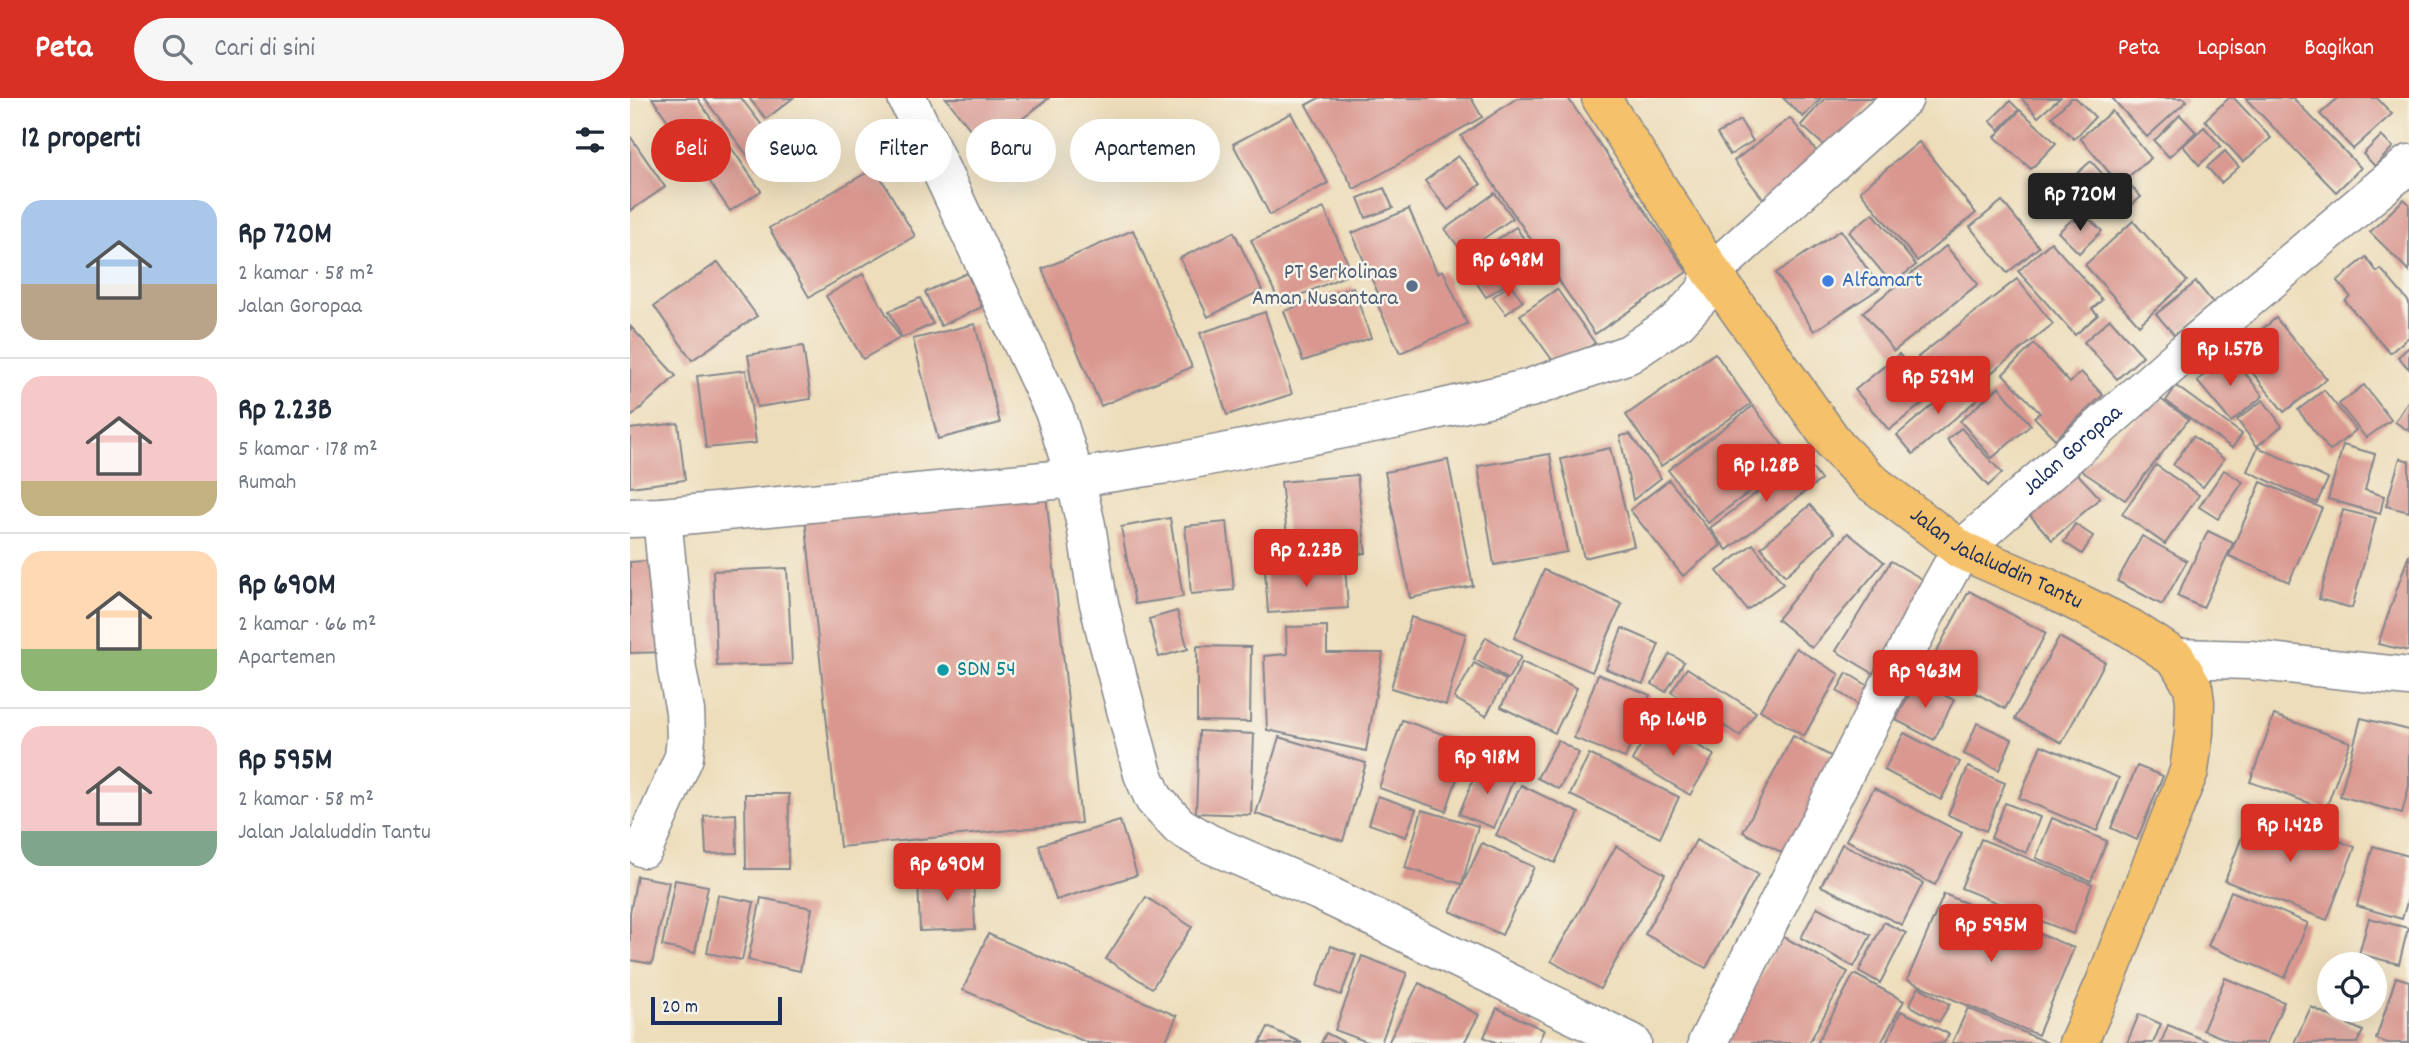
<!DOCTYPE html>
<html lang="id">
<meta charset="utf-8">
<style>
body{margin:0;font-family:Dekko,sans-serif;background:#f6f6f7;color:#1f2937;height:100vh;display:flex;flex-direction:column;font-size:26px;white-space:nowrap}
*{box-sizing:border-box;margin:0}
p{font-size:23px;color:#747a83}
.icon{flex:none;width:38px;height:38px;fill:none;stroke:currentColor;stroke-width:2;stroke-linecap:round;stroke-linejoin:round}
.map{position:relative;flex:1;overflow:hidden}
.details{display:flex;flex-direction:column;background:#fff;width:630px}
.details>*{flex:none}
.guide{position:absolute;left:21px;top:21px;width:665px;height:63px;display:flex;gap:14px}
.controls{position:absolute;left:1687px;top:854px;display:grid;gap:14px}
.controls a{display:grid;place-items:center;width:70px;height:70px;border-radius:50%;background:#fff;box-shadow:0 7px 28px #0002;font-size:35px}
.scale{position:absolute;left:21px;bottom:18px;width:131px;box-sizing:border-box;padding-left:7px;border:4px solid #1b2f5e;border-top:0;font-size:19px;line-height:24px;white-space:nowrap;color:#1b2f5e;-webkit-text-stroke:5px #f7f3e8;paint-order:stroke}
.price{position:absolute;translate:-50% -60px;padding:0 16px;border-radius:7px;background:#d93025;color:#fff;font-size:23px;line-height:46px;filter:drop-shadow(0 2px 4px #0008)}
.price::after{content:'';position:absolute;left:50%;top:42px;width:21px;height:16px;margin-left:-10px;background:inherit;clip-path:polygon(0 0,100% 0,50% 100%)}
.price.active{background:#222;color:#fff}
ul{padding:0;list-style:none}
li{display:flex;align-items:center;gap:21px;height:175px;padding:0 21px}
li+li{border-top:2px solid #e0e1e3}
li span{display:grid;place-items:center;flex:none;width:196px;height:140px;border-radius:21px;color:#555}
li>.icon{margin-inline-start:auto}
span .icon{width:84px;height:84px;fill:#fffc;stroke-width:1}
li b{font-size:30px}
h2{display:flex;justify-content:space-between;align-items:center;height:84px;padding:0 21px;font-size:30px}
.chip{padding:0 24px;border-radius:32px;background:#fff;box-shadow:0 7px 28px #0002;font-size:24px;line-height:63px}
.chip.active{background:#d93025;color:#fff}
header{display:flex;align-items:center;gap:42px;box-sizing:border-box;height:98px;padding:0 35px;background:#d93025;color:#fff}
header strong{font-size:33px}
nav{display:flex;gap:38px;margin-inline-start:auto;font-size:24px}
.search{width:490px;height:63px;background:#f6f6f7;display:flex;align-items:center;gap:18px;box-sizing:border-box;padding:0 24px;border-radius:38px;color:#747a83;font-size:26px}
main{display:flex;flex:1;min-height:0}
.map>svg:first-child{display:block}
</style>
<header>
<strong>Peta</strong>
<div class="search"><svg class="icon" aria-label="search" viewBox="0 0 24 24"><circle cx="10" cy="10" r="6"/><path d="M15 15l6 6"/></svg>Cari di sini</div>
<nav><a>Peta</a><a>Lapisan</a><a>Bagikan</a></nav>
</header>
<main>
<section class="details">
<h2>12 properti<svg class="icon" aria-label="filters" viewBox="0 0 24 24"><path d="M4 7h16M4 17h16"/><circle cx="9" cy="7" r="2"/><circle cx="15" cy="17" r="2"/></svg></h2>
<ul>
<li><span style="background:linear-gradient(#a9c7e8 60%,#b9a48a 0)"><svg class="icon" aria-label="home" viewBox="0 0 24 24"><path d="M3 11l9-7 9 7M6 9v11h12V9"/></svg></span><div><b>Rp 720M</b><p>2 kamar · 58 m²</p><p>Jalan Goropaa</p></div></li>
<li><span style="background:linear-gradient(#f6c9c9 75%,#c2b280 0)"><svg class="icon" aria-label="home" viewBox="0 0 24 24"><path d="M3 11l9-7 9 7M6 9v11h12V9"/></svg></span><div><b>Rp 2.23B</b><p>5 kamar · 178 m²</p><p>Rumah</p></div></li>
<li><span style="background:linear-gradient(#ffd9b3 70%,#8fb573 0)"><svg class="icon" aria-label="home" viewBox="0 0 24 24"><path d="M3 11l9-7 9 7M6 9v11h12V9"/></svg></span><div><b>Rp 690M</b><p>2 kamar · 66 m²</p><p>Apartemen</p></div></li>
<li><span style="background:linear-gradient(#f6c9c9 75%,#7fa58c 0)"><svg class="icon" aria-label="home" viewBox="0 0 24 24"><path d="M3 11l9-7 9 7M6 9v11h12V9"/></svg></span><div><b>Rp 595M</b><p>2 kamar · 58 m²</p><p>Jalan Jalaluddin Tantu</p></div></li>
</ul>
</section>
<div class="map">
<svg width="1779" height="945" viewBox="0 0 1779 945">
<rect width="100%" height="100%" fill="#f7f3e8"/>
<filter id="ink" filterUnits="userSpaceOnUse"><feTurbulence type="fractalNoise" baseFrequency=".0143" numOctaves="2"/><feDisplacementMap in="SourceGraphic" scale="14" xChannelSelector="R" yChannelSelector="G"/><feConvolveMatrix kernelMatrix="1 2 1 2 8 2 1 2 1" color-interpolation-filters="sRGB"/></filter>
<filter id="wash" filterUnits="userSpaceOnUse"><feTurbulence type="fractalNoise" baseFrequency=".00686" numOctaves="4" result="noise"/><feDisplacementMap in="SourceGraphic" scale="28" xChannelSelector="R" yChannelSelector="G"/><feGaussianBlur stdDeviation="1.57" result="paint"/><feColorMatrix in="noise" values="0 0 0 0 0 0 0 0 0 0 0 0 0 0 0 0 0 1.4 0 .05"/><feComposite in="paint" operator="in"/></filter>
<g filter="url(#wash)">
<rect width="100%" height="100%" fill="#edddba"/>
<g id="blocks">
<g fill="#d9978f">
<polygon points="22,0 67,0 131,93 100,113"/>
<polygon points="74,0 111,0 151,52 127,70"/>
<polygon points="119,0 163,0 136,21"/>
<polygon points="316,0 419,0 355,50"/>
<polygon points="689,0 841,0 852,19 724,91 676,7"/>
<polygon points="887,0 938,0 1057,174 965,236 831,38"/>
<polygon points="1153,0 1191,0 1173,19"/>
<polygon points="1195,0 1245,0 1199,52 1171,27"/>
<polygon points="1391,0 1430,0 1408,19"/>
<polygon points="1441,0 1446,0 1465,19 1444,41 1422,19"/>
<polygon points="1482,0 1554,0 1557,3 1517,39"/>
<polygon points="1599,0 1604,0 1641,40 1613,64 1575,22"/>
<polygon points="1615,0 1663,0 1731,70 1706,94"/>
<polygon points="1708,0 1747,0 1762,16 1723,51 1690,16"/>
<polygon points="1380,3 1389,12 1369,32 1360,23"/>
<polygon points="1390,12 1426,45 1401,71 1365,39"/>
<polygon points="1482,13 1521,60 1489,86 1450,40"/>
<polygon points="661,15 698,85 640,117 603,46"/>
<polygon points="1550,17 1566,34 1539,59 1524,43"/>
<polygon points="1160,20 1191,59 1134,102 1104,63"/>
<polygon points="1110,22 1123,43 1100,57 1087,36"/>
<polygon points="1574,29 1591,48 1569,67 1553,48"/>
<polygon points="0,38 35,89 0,113"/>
<polygon points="1751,38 1763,49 1745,68 1733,56"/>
<polygon points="1289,44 1346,115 1287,163 1230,93"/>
<polygon points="1595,53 1609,69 1591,85 1577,69"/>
<polygon points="828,58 851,86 818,112 795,83"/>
<polygon points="1461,63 1482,87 1454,111 1433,88"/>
<polygon points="245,70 285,138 179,199 139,130"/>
<polygon points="1500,87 1511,99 1499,109 1489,97"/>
<polygon points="754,90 763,110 736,120 728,100"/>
<polygon points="865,95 883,120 833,155 815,131"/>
<polygon points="1774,101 1779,106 1779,173 1740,134"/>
<polygon points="1372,103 1409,149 1377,175 1340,129"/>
<polygon points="694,110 722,175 650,206 621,142"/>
<polygon points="779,111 807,175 813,172 837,226 770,255 746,203 750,200 722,135"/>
<polygon points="1243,115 1286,167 1262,186 1219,134"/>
<polygon points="1453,115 1472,133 1449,155 1428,134 1443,121 1445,123"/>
<polygon points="1503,123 1557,183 1509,227 1455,167"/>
<polygon points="886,129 909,164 856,199 833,164"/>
<polygon points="503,132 562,269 471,308 412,171"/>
<polygon points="1211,132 1250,190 1184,233 1146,175"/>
<polygon points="604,134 632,192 578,219 550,160"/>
<polygon points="1421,144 1472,202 1462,211 1468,217 1445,237 1388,173"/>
<polygon points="1316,148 1348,186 1264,253 1233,214"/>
<polygon points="1736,159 1747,174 1751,171 1779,204 1779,239 1760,255 1715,203 1720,198 1707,183"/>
<polygon points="88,164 127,218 62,262 24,208"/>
<polygon points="337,175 352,209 311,228 295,194"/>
<polygon points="233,176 270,240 233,261 196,198"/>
<polygon points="1387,181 1423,226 1347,286 1335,271 1312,290 1288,259"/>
<polygon points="1566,184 1583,205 1545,238 1526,216"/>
<polygon points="880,186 893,203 876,216 863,199"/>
<polygon points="723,189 741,240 673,263 654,213"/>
<polygon points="927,191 965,245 928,270 890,217"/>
<polygon points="290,200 303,226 272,240 259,213"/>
<polygon points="635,214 662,296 597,317 570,235"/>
<polygon points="1646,220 1697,281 1654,314 1605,253"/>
<polygon points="1480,221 1513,258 1487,281 1454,244"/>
<polygon points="345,226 370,325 308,341 283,241"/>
<polygon points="0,228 46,278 2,318 0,316"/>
<polygon points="1404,246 1440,285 1451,274 1473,297 1425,341 1404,319 1410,315 1373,276"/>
<polygon points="173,248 181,301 127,309 118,257"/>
<polygon points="1779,249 1779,271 1768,259"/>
<polygon points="1085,255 1121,306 1031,368 996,317"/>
<polygon points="1269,256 1303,297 1259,332 1225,292"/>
<polygon points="1600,256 1633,298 1601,324 1567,283"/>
<polygon points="116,272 126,345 76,350 67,278"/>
<polygon points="1334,280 1350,299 1283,356 1267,337"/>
<polygon points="1734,287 1761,322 1736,340 1709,306"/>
<polygon points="1546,288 1612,336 1602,350 1536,303"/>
<polygon points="1369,289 1401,327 1362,360 1330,323"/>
<polygon points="1694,292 1726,332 1700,353 1668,312"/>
<polygon points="1529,300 1559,321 1495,402 1450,372"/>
<polygon points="1633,302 1652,328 1627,348 1607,322"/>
<polygon points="1779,302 1779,333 1765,324"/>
<polygon points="1123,308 1163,361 1078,425 1038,372"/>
<polygon points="48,325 55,382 0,389 0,331"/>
<polygon points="1331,330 1372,375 1358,388 1317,342"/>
<polygon points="1000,336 1031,380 1003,402 990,338"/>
<polygon points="1563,338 1594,361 1573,389 1543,367"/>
<polygon points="1713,347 1745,356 1735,392 1754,398 1750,416 1698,401"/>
<polygon points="1628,349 1698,381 1687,405 1617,373"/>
<polygon points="980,350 1004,448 954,460 931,361"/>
<polygon points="920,356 937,454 864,467 848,368"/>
<polygon points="1174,359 1191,382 1097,452 1080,430"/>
<polygon points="1770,360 1779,363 1779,414 1756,408"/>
<polygon points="818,362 843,488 780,500 755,374"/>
<polygon points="1526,367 1569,397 1535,446 1492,416"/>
<polygon points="1594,372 1613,384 1588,421 1569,409"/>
<polygon points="1445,373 1470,400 1422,442 1398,415"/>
<polygon points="727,377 736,455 660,463 651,384"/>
<polygon points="1039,382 1091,447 1053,478 1000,412"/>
<polygon points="1631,384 1692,410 1659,484 1599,458"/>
<polygon points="416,396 451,725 210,749 175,420"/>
<polygon points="1180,407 1204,435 1155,478 1131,449"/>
<polygon points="1713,412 1746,420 1722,510 1689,501"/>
<polygon points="540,420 553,499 505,506 491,429"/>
<polygon points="597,424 604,492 561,496 555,428"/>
<polygon points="1445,426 1463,438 1452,456 1434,444"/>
<polygon points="1578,433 1603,445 1573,510 1547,498"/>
<polygon points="1218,435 1254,464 1182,550 1147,521"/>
<polygon points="1512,438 1557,463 1532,507 1487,483"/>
<polygon points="1123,446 1153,486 1117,512 1087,473"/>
<polygon points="1779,456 1779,553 1748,546"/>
<polygon points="34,462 38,554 0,555 0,464"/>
<polygon points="1261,463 1299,485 1244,576 1206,553"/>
<polygon points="715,467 718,510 638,515 635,472"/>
<polygon points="157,470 162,566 87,568 83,473"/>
<polygon points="914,472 992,506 962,574 884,540"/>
<polygon points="1339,493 1416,535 1375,611 1298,569"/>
<polygon points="547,513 558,551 529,559 519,521"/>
<polygon points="781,519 836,536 816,607 761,590"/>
<polygon points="697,528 697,555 753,555 736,653 637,632 634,558 657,556 656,529"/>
<polygon points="992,530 1029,546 1013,586 976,571"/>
<polygon points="856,539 891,559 878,581 844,561"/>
<polygon points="1429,539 1475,564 1432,645 1385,621"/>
<polygon points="567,548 621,549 620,624 567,623"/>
<polygon points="1166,550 1209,576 1174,638 1130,612"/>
<polygon points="1040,556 1054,564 1036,594 1022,586"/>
<polygon points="892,564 947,590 925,635 871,609"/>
<polygon points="844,565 876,582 856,618 824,600"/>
<polygon points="1057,570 1126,614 1110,638 1041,594"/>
<polygon points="1217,575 1250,595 1238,613 1207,593"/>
<polygon points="968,576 1020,597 995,660 944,640"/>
<polygon points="1286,583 1324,602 1304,642 1266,622"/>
<polygon points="1644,617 1720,644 1696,711 1620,684"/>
<polygon points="1731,620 1779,632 1779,688 1772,715 1710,698"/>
<polygon points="772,622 839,645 816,713 749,690"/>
<polygon points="1026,622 1084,657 1060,697 1002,662"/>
<polygon points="1347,625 1382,641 1369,672 1334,656"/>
<polygon points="569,633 624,636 621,717 566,715"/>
<polygon points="1274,635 1330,664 1311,702 1254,672"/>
<polygon points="1163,638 1210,663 1160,759 1113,734"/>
<polygon points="649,639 736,665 713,743 626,716"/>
<polygon points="928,642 949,655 929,691 907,680"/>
<polygon points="1411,647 1489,680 1467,733 1389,700"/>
<polygon points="959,656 1049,699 1030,740 940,697"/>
<polygon points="850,665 884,680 864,730 829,716"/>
<polygon points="1507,668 1533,678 1507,742 1481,730"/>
<polygon points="1338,669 1375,685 1356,733 1318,717"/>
<polygon points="891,687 949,715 925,765 866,737"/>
<polygon points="1244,690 1332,735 1305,787 1216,742"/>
<polygon points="115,696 159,696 158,771 116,771"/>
<polygon points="748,698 786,711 776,739 739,726"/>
<polygon points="1375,705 1410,719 1396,755 1361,740"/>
<polygon points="1623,710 1725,749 1697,822 1595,783"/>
<polygon points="792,712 848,728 832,786 775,770"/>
<polygon points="106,716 107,755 76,756 74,718"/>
<polygon points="1422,720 1477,743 1461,783 1406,760"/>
<polygon points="490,723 507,777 426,802 409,747"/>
<polygon points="1351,741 1462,786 1443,836 1331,790"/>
<polygon points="1066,742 1128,776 1076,870 1015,836"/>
<polygon points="852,745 904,769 872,837 820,813"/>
<polygon points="1212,746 1293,785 1272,827 1191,788"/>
<polygon points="986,748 1035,776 970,891 921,863"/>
<polygon points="1743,748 1779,758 1779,797 1772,821 1727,808"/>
<polygon points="343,776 345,831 290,833 288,779"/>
<polygon points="7,778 39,784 22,866 0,862 0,815"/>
<polygon points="45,782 78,788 65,855 32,848"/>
<polygon points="1601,793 1678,825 1655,880 1578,848"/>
<polygon points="1314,796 1444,850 1408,937 1277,882"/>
<polygon points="88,797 124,804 112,862 77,855"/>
<polygon points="516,799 562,829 522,890 476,861"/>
<polygon points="131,800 182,810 170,873 118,862"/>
<polygon points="1187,809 1241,837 1224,869 1171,840"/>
<polygon points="1739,820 1778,830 1769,866 1729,856"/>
<polygon points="1254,824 1276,835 1250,885 1229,873"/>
<polygon points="358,836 547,918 535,945 458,945 333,892"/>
<polygon points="1152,838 1218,874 1179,945 1093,945"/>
<polygon points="701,848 726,857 711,897 687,888"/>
<polygon points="732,858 777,875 751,945 740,945 705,932"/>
<polygon points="1224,876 1274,903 1251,945 1187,945"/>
<polygon points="1766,879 1779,883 1779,945 1757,945 1746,941"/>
<polygon points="1595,880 1654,904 1637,945 1605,945 1573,932"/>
<polygon points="789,885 849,917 834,945 758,945"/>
<polygon points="1289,889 1320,906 1309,924 1279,907"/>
<polygon points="1681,909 1733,933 1727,945 1664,945"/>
<polygon points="867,910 914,932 908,945 867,945 854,939"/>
<polygon points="1338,910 1418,945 1322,945"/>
<polygon points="1271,913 1319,936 1314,945 1256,945"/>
<polygon points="1509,916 1531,926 1523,945 1497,945"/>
<polygon points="1538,927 1582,945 1531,945"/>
<polygon points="638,929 672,945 630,945"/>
<polygon points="696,935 716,945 691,945"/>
</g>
</g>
</g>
<g filter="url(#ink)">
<use href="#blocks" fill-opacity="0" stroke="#84868c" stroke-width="2"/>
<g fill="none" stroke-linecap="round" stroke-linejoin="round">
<g stroke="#84868c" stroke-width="41">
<g id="minor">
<polyline points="277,0 425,315 445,380 456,427 467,497 476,535 513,676 524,701 549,728 578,745 689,793 1002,945"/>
<polyline points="0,420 32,419 445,380 543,365 788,316 900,290 999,256 1048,223 1074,195 1082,174 1274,0"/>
<polyline points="1546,560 1620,562 1779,579"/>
<polyline points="14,750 54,659 56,640 55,613 47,572 32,419"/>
<path id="s1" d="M1077,945L1298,511L1331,452L1555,254L1779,66"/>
</g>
</g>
<g stroke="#84868c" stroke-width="41">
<g id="highway">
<path id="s2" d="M971,0L1082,174L1206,348L1240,383L1331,452L1416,489L1500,530L1546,560L1563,589L1565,604L1564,635L1559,673L1474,887L1448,945"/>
</g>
</g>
<use href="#minor" stroke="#fff" stroke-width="38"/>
<use href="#highway" stroke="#f5c16b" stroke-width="38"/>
</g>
</g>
<circle fill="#3f7fe0" stroke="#f7f3e8" stroke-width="2.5" cx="1198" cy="183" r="7"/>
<circle fill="#5c6f8a" stroke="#f7f3e8" stroke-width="2.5" cx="782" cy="188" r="7"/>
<circle fill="#0f9aa8" stroke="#f7f3e8" stroke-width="2.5" cx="313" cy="572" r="7"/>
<g text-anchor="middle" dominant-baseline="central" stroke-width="5" stroke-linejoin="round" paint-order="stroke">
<g font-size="23" fill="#4e5e75" stroke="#f7f3e8" text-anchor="end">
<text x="768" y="175">PT Serkolinas<tspan x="768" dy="26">Aman Nusantara</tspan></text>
</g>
<g font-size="23" fill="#366cbe" stroke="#f7f3e8" text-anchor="start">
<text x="1212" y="183">Alfamart</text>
</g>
<g font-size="23" fill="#1b2f5e" stroke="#f7f3e8">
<text stroke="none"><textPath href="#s1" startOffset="704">Jalan Goropaa</textPath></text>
<text stroke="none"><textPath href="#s2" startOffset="618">Jalan Jalaluddin Tantu</textPath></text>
</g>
<g font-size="23" fill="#0d838f" stroke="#f7f3e8" text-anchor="start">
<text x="327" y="572">SDN 54</text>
</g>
</g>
</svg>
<div class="controls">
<a><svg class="icon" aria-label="locate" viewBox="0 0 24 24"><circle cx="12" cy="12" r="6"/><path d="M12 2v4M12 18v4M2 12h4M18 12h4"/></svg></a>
</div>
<div class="scale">20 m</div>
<b class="price active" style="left:1450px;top:135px">Rp 720M</b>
<b class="price" style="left:878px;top:201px">Rp 698M</b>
<b class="price" style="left:1600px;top:290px">Rp 1.57B</b>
<b class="price" style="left:1308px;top:318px">Rp 529M</b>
<b class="price" style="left:1136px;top:406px">Rp 1.28B</b>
<b class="price" style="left:676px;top:491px">Rp 2.23B</b>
<b class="price" style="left:1295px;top:612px">Rp 963M</b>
<b class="price" style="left:1043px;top:660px">Rp 1.64B</b>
<b class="price" style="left:857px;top:698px">Rp 918M</b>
<b class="price" style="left:1660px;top:766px">Rp 1.42B</b>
<b class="price" style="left:317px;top:805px">Rp 690M</b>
<b class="price" style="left:1361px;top:866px">Rp 595M</b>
<div class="guide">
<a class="chip active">Beli</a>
<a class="chip">Sewa</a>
<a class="chip">Filter</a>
<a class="chip">Baru</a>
<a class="chip">Apartemen</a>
</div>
</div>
</main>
